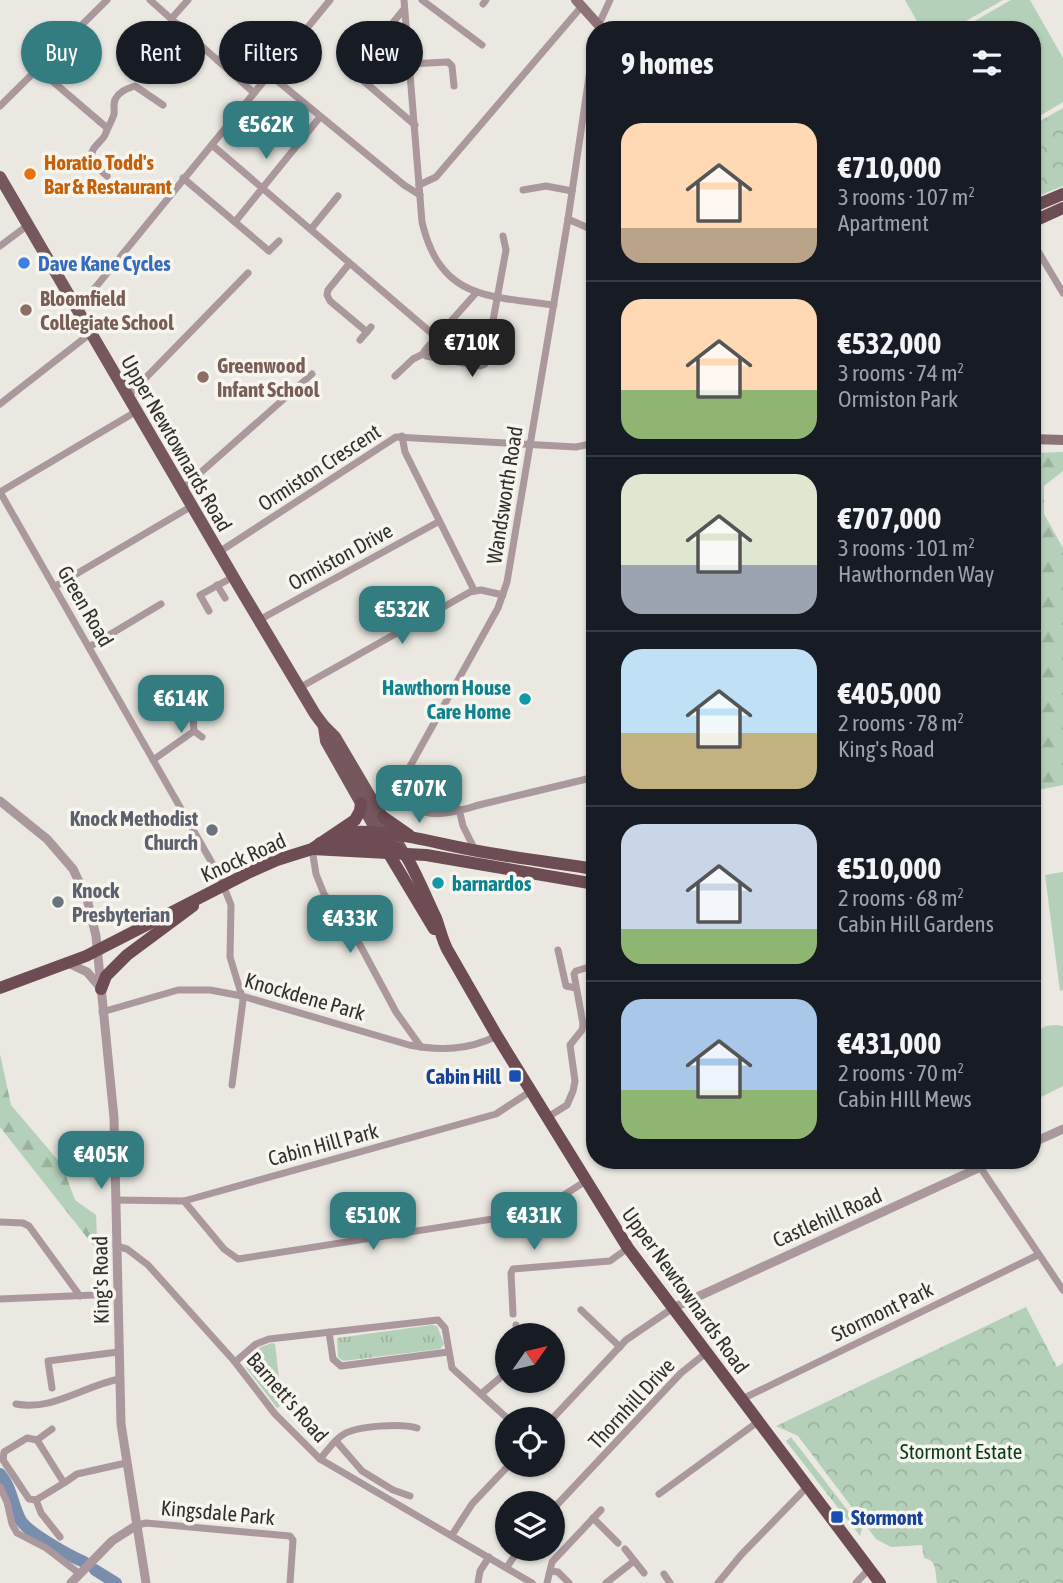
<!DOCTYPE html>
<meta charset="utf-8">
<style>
body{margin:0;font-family:"Asap Condensed",sans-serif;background:#242831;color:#f1f3f6;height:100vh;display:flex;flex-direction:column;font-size:26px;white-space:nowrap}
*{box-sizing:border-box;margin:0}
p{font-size:23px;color:#9ea1a6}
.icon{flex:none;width:38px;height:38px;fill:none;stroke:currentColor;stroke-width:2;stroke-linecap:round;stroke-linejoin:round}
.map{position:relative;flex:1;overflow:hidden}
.sheet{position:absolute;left:586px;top:21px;width:455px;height:1148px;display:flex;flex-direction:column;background:#171b24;border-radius:28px;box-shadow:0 2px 5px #0004}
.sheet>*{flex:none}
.hud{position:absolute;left:21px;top:21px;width:460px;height:63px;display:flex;gap:14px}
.needle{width:46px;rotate:56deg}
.tools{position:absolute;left:495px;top:1323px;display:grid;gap:14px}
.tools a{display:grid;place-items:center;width:70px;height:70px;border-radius:50%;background:#171b24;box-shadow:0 2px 5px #0004;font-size:35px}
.price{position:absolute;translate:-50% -60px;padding:0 16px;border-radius:14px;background:#337c80;color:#fff;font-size:23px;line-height:46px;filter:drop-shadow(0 2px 4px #0008)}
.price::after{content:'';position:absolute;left:50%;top:42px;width:21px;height:16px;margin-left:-10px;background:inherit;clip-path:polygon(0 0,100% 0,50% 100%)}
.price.selected{background:#222;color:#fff}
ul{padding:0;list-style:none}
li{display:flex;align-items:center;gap:21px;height:175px;padding:0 35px}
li+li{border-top:2px solid #363941}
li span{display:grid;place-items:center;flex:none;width:196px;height:140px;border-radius:21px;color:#555}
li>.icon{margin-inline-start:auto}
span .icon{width:84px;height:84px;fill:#fffc;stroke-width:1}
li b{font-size:30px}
h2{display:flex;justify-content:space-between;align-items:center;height:84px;padding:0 35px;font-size:30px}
.chip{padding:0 24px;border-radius:32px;background:#171b24;box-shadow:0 2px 5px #0004;font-size:24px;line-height:63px}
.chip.selected{background:#337c80;color:#fff}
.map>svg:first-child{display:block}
</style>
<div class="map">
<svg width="1063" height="1583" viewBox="0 0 1063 1583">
<defs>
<pattern id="grass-tufts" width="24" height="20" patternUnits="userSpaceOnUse" patternTransform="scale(1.75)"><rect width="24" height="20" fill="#b4d0b8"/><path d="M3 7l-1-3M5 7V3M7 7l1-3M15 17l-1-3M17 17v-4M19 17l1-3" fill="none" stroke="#9bb39e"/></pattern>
<pattern id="forest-firs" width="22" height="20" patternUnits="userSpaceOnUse" patternTransform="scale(1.75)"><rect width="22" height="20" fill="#b4d0b8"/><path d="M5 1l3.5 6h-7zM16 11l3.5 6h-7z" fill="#9bb39e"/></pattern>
<pattern id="park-crowns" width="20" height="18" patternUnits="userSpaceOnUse" patternTransform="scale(1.75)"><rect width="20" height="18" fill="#b4d0b8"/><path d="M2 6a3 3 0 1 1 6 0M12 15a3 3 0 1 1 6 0" fill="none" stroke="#9bb39e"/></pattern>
</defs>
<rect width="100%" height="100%" fill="#eae8e1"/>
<g fill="url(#grass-tufts)">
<polygon points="432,1325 437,1326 444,1344 440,1349 343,1361 338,1357 337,1338"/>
<path d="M272,1343L275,1344L282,1405L277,1408L245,1366C248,1352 260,1347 272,1343Z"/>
<polygon points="791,1437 862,1529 860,1536 786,1441"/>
</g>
<g fill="url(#forest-firs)">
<polygon points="1063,452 1063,471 1044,486 1044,514 1063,548 1063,785 1033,791 1033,453"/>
<polygon points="0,1054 11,1105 62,1165 75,1200 96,1215 97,1238 100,1254 0,1127"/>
</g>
<g fill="url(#park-crowns)">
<polygon points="1063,108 1063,186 1033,198 1033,125"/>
<path d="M1026,1307L1057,1367L1063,1363V1583H937C935,1572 937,1560 924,1558L922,1545L891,1547L876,1539L798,1436L776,1426Z"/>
</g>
<g fill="#b4d0b8">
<polygon points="905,0 1003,0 950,30 922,30"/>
<polygon points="1011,0 1030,0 1063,58 1063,102 1033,120 1032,30 959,30"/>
<polygon points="1063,872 1063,990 1060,991 1045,875"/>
<polygon points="1056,1025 1063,1026 1063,1086 1033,1101 1033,1033 1046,1026"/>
</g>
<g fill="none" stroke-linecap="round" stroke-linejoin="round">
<g stroke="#798dac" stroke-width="12">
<path d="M0,1474C12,1488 12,1504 20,1519C26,1532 70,1556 84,1562"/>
<polyline points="95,1570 116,1583"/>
</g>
<g stroke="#ab989c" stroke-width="7">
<polyline points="150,0 254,93"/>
<path d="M404,0L422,222C440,299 487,296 554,305"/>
<polyline points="422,0 482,45"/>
<polyline points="483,4 486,0"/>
<polyline points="404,9 353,72 415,125"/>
<polyline points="171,19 188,0"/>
<polyline points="598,26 610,0"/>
<path d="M595,36L568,219L507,582L498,608L408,770C401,787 408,809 429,813C445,816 467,808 483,804C520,795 558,786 595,777"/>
<polyline points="218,61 245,32"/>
<polyline points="409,64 448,62 452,66 454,86"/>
<polyline points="37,68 106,127"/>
<polyline points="269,74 404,185 420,195"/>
<polyline points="0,106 107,0"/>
<polyline points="212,145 436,337"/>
<path d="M107,176C102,171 94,166 92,159C89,148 101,143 105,135C107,129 113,119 114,114C115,108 112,104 116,98C121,90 127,89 135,86L163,105"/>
<polyline points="183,178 269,251 279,241"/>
<polyline points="419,185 436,177 582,6"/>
<polyline points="523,190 546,186 572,191"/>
<polyline points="568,219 595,231"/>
<polyline points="235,222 320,117"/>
<polyline points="311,229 338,196"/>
<polyline points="0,246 28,225"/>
<polyline points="1035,246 1063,293"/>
<polyline points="349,264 328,290 327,295 330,301 367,332"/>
<polyline points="476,293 426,349 424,352 426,356 480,366 485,364 506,250 503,236"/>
<polyline points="75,305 90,294 330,0"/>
<polyline points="360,340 371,327"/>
<polyline points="395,376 413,359 425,353"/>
<polyline points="128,396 248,273"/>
<polyline points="0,404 91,333"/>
<polyline points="402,436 405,452 474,590"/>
<polyline points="182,489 312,374"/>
<polyline points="0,492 220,877 231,905 230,957 243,1000 232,1085"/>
<polyline points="0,492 137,411"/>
<polyline points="219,552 396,437 576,447 595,443"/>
<polyline points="217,585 225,598"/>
<polyline points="54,587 192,506"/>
<polyline points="209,611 200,595 233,577"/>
<polyline points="259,620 438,522"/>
<polyline points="595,638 595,665"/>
<polyline points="89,647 161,604"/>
<polyline points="299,688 470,592 481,590 503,595"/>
<polyline points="193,716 194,731 202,737"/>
<polyline points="153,760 194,731"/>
<polyline points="459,809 463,826 475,850"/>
<polyline points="312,849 316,874 324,894 360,945 396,1012 421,1047"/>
<polyline points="558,950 566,986 576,988"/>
<path d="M102,1012L178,990H210L242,996L409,1045C441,1051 468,1050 497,1036"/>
<polyline points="548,1117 567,1105 573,1091 575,1081 570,1045 582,1030 583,1024 574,974 576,971 595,965"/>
<polyline points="980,1167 1063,1290"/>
<polyline points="116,1200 184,1201 496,1114 531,1091"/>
<polyline points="184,1201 224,1249 238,1259 531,1213 540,1210 586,1181"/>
<polyline points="0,1222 23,1223 29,1226 80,1296"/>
<polyline points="116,1246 127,1249 148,1265 235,1362 275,1414 320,1459 532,1583"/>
<polyline points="0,1299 117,1294"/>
<polyline points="581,1310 620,1347"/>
<polyline points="513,1314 511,1273 513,1269 610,1261 628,1248"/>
<polyline points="516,1325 517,1335"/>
<polyline points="329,1332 333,1359 341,1366 448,1352"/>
<polyline points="235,1362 256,1344 269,1339 438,1320 445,1328 452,1368 508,1419"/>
<polyline points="52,1388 48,1361 118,1352"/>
<polyline points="481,1394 508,1371"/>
<polyline points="742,1399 1038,1255"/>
<path d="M16,1404C53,1411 84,1386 119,1379"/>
<polyline points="552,1419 626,1340 673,1308"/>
<polyline points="37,1440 52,1429"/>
<polyline points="336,1441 362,1471 393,1490 410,1496"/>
<path d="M320,1459C327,1451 335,1439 344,1434C358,1426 401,1423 417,1428"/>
<polyline points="64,1483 36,1500 29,1499 3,1460 4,1452 27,1438 37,1440 64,1483 77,1474 126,1463"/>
<polyline points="0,1487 7,1502 12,1524 17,1533 46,1548 80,1574"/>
<polyline points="659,1494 759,1421"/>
<polyline points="36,1500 41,1513 60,1537"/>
<polyline points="553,1509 681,1373 706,1353"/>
<polyline points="593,1518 618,1543"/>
<polyline points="137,1525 146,1523 290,1536 293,1540 290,1583"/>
<polyline points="452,1535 472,1504 509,1465"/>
<polyline points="625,1549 644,1573"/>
<polyline points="507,1567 519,1549"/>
<polyline points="551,1571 558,1572 569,1583"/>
<polyline points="664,1574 670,1583"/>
<polyline points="478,1583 480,1571 489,1557"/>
<polyline points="547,1583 552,1562 601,1510"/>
<polyline points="606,1583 634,1561"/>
<polyline points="718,1583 741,1555 808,1486"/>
<polyline points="856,1583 869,1569"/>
</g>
<g stroke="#ab989c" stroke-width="9">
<polyline points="0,801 47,839 73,869 87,899 96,936 114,1118 121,1424 146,1583"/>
<polyline points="68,963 87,972 100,987"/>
<polyline points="1032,1143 1063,1129"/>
<polyline points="673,1308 996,1160"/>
<polyline points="71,1583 112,1541 137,1525"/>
</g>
<g stroke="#8d7278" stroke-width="10">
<polyline points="576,0 603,30"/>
<polyline points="1032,439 1063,440"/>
</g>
<g stroke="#77575e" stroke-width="12">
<polyline points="0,177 241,590 315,714 324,726 335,737 404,854"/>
<polyline points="324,727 326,741 378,833"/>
</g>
<g stroke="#6e4c53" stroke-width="12">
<polyline points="1032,207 1063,194"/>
<polyline points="1032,222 1063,208"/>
<polyline points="383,817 409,835"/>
<path d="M340,833C385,827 433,843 478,851C517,858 556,863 595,869"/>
<path d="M320,843C342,841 389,837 405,855C412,863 430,906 436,918C440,929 442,939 447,949L497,1036L628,1248L880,1583"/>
<polyline points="312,849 426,855 595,884"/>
<polyline points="386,849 434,929"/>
<polyline points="0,988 86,956 250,872 277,860 312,849 355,820 360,811 361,803"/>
<polyline points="101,989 106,976 127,955 193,906"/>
</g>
</g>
<circle fill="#e8710a" stroke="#f7f5ee" stroke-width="2.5" cx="30" cy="174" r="7"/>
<circle fill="#3f7fe0" stroke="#f7f5ee" stroke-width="2.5" cx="24" cy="263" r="7"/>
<g fill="#8d6e63" stroke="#f7f5ee" stroke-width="2.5">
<circle cx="26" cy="310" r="7"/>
<circle cx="203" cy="377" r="7"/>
</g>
<g fill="#0f9aa8" stroke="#f7f5ee" stroke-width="2.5">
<circle cx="525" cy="699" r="7"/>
<circle cx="438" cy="883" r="7"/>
</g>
<g fill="#6b7280" stroke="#f7f5ee" stroke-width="2.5">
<circle cx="212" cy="830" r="7"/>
<circle cx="58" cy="902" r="7"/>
</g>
<g fill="#1a4fb4" stroke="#f7f5ee" stroke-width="2.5">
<rect x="508" y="1069" width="14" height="14" rx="3.5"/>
<rect x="830" y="1510" width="14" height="14" rx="3.5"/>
</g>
<g text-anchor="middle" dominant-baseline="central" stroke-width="7" stroke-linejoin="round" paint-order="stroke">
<g font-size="21" font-weight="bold" fill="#c56008" stroke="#f7f5ee" text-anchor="start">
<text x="44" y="162">Horatio Todd's<tspan x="44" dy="24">Bar &amp; Restaurant</tspan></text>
</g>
<g font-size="21" font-weight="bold" fill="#366cbe" stroke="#f7f5ee" text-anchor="start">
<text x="38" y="263">Dave Kane Cycles</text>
</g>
<g font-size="21" font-weight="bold" fill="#785e54" stroke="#f7f5ee" text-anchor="start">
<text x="40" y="298">Bloomfield<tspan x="40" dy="24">Collegiate School</tspan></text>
<text x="217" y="365">Greenwood<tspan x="217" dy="24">Infant School</tspan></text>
</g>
<g font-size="21" fill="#32312f" stroke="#f7f5ee">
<text transform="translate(177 443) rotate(60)">Upper Newtownards Road</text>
<text transform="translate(319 467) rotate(-33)">Ormiston Crescent</text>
<text transform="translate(504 495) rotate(-81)">Wandsworth Road</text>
<text transform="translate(340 556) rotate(-29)">Ormiston Drive</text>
<text transform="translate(86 606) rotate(60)">Green Road</text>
<text transform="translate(243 857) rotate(-24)">Knock Road</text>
<text transform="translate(305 996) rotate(16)">Knockdene Park</text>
<text transform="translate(323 1144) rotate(-15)">Cabin Hill Park</text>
<text transform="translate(827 1217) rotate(-24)">Castlehill Road</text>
<text transform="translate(100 1280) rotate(-91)">King's Road</text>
<text transform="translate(686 1290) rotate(54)">Upper Newtownards Road</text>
<text transform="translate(882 1311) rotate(-26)">Stormont Park</text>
<text transform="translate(288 1397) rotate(49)">Barnett's Road</text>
<text transform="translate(631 1403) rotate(-47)">Thornhill Drive</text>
<text transform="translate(218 1512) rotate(5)">Kingsdale Park</text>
</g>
<g font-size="21" font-weight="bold" fill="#0d838f" stroke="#f7f5ee" text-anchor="end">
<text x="511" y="687">Hawthorn House<tspan x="511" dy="24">Care Home</tspan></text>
<text x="452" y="883" text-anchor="start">barnardos</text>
</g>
<g font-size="21" font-weight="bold" fill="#5b616d" stroke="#f7f5ee" text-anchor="end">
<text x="198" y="818">Knock Methodist<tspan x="198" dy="24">Church</tspan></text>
<text x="72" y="890" text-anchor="start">Knock<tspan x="72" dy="24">Presbyterian</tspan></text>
</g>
<g font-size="21" font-weight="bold" fill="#164399" stroke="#f7f5ee" text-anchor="end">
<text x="501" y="1076">Cabin Hill</text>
<text x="851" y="1517" text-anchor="start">Stormont</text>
</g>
<g font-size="21" fill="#093d1a" stroke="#f7f5ee">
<text x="961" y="1451">Stormont Estate</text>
</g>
</g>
</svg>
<div class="tools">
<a><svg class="needle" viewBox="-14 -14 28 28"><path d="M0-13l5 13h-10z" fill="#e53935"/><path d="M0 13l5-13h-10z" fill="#9ea1a6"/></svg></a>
<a><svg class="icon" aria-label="locate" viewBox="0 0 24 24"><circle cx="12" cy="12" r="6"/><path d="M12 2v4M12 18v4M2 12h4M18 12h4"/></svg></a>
<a><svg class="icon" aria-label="layers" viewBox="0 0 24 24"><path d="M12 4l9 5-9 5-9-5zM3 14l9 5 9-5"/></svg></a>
</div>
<b class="price" style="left:266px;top:161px">€562K</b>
<b class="price selected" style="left:472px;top:379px">€710K</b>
<b class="price" style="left:402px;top:646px">€532K</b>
<b class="price" style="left:181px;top:735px">€614K</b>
<b class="price" style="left:419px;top:825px">€707K</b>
<b class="price" style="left:350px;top:955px">€433K</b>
<b class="price" style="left:101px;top:1191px">€405K</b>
<b class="price" style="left:373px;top:1252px">€510K</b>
<b class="price" style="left:534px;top:1252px">€431K</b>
<div class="hud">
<a class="chip selected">Buy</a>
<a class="chip">Rent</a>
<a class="chip">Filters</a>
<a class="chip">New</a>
</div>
<section class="sheet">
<h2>9 homes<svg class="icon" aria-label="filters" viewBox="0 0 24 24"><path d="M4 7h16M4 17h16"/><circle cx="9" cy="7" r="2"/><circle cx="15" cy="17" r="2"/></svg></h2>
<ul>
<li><span style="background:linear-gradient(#ffd9b3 75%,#b9a48a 0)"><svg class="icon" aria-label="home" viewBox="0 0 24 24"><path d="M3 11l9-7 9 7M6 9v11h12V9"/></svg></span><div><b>€710,000</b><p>3 rooms · 107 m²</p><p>Apartment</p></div></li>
<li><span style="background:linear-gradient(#ffd9b3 65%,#8fb573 0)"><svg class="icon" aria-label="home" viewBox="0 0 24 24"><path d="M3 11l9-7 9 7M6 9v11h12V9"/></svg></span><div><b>€532,000</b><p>3 rooms · 74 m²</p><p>Ormiston Park</p></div></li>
<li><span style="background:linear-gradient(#dfe7d0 65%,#9aa5b1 0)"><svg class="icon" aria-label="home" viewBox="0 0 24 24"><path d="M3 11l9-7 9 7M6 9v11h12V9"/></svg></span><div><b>€707,000</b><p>3 rooms · 101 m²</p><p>Hawthornden Way</p></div></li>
<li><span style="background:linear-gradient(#bfe0f5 60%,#c2b280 0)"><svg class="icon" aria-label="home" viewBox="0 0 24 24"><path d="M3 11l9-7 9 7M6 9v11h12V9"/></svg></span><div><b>€405,000</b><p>2 rooms · 78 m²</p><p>King's Road</p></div></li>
<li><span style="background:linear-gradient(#c9d6e8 75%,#8fb573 0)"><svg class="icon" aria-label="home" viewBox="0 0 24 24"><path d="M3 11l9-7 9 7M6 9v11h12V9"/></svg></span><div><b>€510,000</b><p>2 rooms · 68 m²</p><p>Cabin Hill Gardens</p></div></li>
<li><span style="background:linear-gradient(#a9c7e8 65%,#8fb573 0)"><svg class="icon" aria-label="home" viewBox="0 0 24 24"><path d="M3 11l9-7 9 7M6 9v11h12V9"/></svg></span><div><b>€431,000</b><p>2 rooms · 70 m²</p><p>Cabin HIll Mews</p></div></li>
</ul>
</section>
</div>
